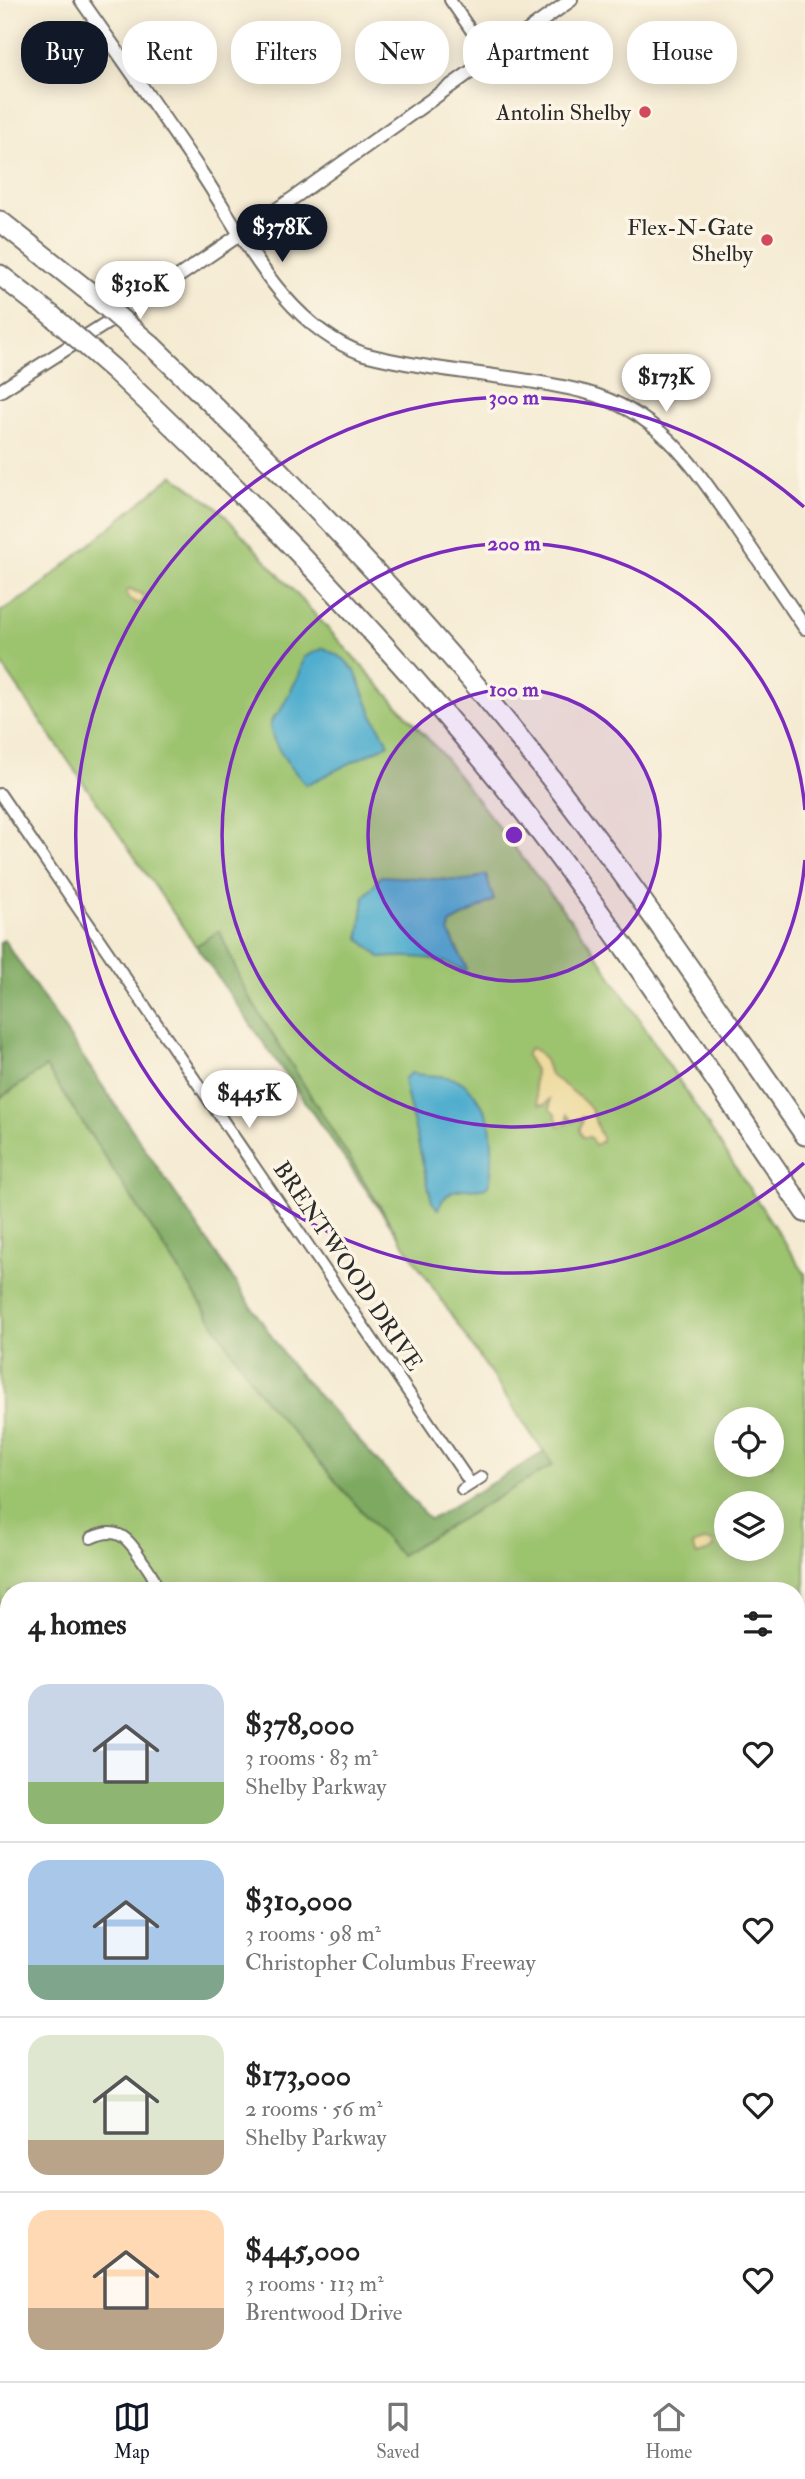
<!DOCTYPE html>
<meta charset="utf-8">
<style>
body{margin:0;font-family:"IM FELL Double Pica",serif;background:#f2f2f2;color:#222;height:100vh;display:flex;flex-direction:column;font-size:26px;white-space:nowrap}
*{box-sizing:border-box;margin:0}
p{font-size:23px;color:#767676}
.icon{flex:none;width:38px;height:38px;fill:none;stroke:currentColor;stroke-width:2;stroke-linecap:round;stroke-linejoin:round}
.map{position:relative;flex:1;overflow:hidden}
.sheet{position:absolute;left:0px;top:1582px;width:805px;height:800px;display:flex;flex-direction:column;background:#fff;border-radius:28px 28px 0 0;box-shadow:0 4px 18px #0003}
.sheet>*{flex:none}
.hud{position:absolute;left:21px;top:21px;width:763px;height:63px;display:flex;gap:14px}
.controls{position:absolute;left:714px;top:1407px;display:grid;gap:14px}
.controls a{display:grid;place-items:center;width:70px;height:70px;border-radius:50%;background:#fff;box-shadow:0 4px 18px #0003;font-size:35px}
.price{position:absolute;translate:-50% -60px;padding:0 16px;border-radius:24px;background:#fff;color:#222;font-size:23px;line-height:46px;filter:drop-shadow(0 2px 4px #0008)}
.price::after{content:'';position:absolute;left:50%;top:42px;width:21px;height:16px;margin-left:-10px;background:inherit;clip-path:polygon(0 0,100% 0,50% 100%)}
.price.selected{background:#111827;color:#fff}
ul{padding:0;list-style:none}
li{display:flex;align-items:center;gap:21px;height:175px;padding:0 28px}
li+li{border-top:2px solid #e0e0e0}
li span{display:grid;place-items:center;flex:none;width:196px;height:140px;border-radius:21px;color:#555}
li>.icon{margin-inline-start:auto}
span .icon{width:84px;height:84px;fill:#fffc;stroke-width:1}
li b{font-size:30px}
h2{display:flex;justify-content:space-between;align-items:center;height:84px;padding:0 28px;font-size:30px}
.chip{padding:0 24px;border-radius:28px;background:#fff;box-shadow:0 4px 18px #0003;font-size:24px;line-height:63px}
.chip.selected{background:#111827;color:#fff}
.dock{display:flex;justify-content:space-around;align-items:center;height:98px;border-top:2px solid #e0e0e0;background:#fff;font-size:19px;color:#767676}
.dock a{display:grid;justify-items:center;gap:4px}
.dock .selected{color:#111827}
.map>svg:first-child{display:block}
</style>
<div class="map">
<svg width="805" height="2381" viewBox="0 0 805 2381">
<rect width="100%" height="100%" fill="#fcf5e5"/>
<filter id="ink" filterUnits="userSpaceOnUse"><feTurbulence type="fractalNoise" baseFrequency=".0143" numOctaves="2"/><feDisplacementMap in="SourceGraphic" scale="14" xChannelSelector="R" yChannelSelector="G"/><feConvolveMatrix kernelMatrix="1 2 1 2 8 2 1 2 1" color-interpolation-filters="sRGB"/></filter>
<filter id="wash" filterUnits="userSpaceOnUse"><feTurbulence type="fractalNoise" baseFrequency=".00686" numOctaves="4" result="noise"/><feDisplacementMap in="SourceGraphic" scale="28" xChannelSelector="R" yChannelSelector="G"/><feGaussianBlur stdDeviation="1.57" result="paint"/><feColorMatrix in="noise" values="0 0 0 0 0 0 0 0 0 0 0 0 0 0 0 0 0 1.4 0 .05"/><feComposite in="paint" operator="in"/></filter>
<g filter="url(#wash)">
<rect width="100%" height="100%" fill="#f5ebd3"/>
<g fill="#9cc36e" stroke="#64774c" stroke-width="2" fill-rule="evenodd">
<path d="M173,475L219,509L440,752L592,947L805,1274V2050L796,2037V1591H9V2221L0,2227V1098L46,1067L262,1397L400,1555L552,1465L399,1237L246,992L220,932L196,946L0,662V612L34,591ZM726,1419H772V1465H726ZM726,1503H772V1549H726Z"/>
<polygon points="9,2232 9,2323 0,2309 0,2238"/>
<polygon points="5,2331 9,2335 9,2373 53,2373 59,2378 56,2381 0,2381 0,2337"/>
<polygon points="180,2373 390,2373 378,2381 185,2381"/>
</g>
<g fill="#7da961" stroke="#546a46" stroke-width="2">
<polygon points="219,931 246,992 399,1237 196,946"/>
<polygon points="4,940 291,1365 430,1520 544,1452 553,1465 400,1555 262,1397 46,1067 0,1098 0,942"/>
</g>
<g fill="#eeda9e" stroke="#8c8264" stroke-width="2">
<polygon points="130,589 142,594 144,600 138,604 128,598 126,592"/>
<path d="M530,1048C543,1051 547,1064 550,1075C559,1081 587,1101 592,1111C596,1120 596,1129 602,1137V1141L595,1145L590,1137H583C576,1129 583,1125 583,1117L573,1122L567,1115V1124L559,1126L555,1114L550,1110V1099L545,1105L538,1104L534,1084L535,1070L526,1055Z"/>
<polygon points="704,1541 713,1542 714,1548 708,1552 697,1555 692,1545"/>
</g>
<g fill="#50adce" stroke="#3e6c7c" stroke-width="2">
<path d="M324,648L344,659L355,671L374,718L389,744L306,785C294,771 253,726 279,713L299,675L304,657Z"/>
<path d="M483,875H486L494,900L450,924L449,932L467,969L465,971C440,956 409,956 381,958L359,938L364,897L381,876L468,881Z"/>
<path d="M411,1073C426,1077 447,1074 460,1081C472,1088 486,1109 489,1121C493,1136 494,1175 487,1187C465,1192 449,1182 438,1209L432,1202L406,1091L404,1079Z"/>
<polygon points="796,1631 805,1631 805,1749 796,1745"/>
<polygon points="796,1930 801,1943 800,1953 805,1958 805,1981 796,1980"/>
</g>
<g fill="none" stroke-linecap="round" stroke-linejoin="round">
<g stroke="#50adce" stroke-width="2.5">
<polyline points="0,1874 9,1878"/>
<polyline points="796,2000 805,2001"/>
</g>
</g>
</g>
<g filter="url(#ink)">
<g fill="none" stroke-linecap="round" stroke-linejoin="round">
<g stroke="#726e66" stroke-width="14">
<g id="minor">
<polyline points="450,0 490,58"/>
<polyline points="0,794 471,1484"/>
<polyline points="462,1490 482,1477"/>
<path d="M91,1538C118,1525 128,1538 142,1560C149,1570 156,1578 156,1591"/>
<polyline points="0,1687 9,1688"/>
<polyline points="796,2181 805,2194"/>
<polyline points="751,2373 757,2381"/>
<polyline points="522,2381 534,2373"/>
</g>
</g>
<g stroke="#726e66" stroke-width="16">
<g id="tertiary">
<path d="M81,0C121,57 161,113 200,171C245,238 283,325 364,354C437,373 513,374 585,392C660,412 694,466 736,527C759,560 782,594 805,628"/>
<polyline points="0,391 160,289 292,199 571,0"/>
</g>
</g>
<g stroke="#726e66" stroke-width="23">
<g id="motorway">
<polyline points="0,221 88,291"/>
<polyline points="0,275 51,315"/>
<path d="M153,347C262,451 369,560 467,675C591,820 697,979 805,1135"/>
<path d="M113,369C250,498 381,634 500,781C610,918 706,1067 805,1212"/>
</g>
</g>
<use href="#minor" stroke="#fff" stroke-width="10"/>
<use href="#tertiary" stroke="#fff" stroke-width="12"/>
<use href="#motorway" stroke="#fff" stroke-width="19"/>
<g stroke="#726e66" stroke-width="23" stroke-linecap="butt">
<g id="motorway-bridge">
<polyline points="88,291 153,347"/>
<polyline points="51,315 113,369"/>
</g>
</g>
<use href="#motorway-bridge" stroke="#fff" stroke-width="19"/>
</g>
</g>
<circle cx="514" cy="835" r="146" fill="#7b2cbf" fill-opacity=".12"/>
<g fill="none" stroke="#7b2cbf" stroke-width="3.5">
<circle cx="514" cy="835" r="146"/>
<path d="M805 860A292 292 0 1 1 805 810"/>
<path d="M804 1163A438 438 0 1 1 804 507"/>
</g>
<g fill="#d1495b" stroke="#fcf5e5" stroke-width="2.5">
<circle cx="645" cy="112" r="7"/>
<circle cx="767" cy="240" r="7"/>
</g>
<g text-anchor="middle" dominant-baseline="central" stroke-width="7" stroke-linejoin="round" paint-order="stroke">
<g font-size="23" fill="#2b2b2b" stroke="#fcf5e5" text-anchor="end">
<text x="631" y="112">Antolin Shelby</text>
<text x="753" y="227">Flex-N-Gate<tspan x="753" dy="26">Shelby</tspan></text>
</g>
<g font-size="23" fill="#2b2b2b" stroke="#fcf5e5">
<text transform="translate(348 1266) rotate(56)">BRENTWOOD DRIVE</text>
</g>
</g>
<circle cx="514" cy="835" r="10" fill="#7b2cbf" stroke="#fcf5e5" stroke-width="3.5"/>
<g font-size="21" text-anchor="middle" font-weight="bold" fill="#7b2cbf" stroke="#fcf5e5" stroke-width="7" stroke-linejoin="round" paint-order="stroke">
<text x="514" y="404">300 m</text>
<text x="514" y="550">200 m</text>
<text x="514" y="696">100 m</text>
</g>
</svg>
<div class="controls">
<a><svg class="icon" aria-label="locate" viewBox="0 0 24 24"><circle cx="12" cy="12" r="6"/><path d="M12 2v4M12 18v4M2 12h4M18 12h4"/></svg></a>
<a><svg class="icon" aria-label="layers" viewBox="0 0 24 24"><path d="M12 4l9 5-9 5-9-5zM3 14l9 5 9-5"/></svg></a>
</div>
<b class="price selected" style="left:282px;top:264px">$378K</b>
<b class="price" style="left:140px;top:321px">$310K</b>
<b class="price" style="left:666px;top:414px">$173K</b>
<b class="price" style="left:249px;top:1130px">$445K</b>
<div class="hud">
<a class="chip selected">Buy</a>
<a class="chip">Rent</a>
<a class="chip">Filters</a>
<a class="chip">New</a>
<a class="chip">Apartment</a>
<a class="chip">House</a>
</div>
<section class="sheet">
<h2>4 homes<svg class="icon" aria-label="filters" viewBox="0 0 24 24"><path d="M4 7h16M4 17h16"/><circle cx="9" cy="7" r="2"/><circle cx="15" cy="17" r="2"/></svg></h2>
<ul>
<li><span style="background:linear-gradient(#c9d6e8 70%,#8fb573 0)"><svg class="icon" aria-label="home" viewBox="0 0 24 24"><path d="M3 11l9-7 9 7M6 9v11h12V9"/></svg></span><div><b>$378,000</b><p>3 rooms · 83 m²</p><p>Shelby Parkway</p></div><svg class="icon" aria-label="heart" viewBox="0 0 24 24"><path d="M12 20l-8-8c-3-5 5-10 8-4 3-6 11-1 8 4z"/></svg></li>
<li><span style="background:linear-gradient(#a9c7e8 75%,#7fa58c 0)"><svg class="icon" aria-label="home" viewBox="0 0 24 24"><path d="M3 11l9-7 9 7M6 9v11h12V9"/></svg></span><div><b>$310,000</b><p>3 rooms · 98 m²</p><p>Christopher Columbus Freeway</p></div><svg class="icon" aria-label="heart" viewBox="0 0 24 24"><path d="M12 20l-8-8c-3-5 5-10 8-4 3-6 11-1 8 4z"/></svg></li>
<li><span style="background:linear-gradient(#dfe7d0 75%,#b9a48a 0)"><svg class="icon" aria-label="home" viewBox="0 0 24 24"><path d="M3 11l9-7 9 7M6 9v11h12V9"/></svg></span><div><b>$173,000</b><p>2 rooms · 56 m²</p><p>Shelby Parkway</p></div><svg class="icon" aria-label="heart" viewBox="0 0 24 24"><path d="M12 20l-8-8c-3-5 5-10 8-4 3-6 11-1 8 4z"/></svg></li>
<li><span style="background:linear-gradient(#ffd9b3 70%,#b9a48a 0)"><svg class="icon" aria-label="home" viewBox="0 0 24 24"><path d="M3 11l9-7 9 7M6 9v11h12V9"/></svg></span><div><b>$445,000</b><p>3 rooms · 113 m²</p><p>Brentwood Drive</p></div><svg class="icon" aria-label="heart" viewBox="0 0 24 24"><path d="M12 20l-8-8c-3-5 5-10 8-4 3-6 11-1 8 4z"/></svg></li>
</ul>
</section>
</div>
<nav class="dock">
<a class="selected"><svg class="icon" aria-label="map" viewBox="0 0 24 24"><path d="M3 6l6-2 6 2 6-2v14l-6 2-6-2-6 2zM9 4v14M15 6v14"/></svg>Map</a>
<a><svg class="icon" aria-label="saved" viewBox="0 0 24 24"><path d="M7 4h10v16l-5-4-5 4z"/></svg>Saved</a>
<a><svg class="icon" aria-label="home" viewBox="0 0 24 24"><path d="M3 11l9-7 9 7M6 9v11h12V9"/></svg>Home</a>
</nav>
